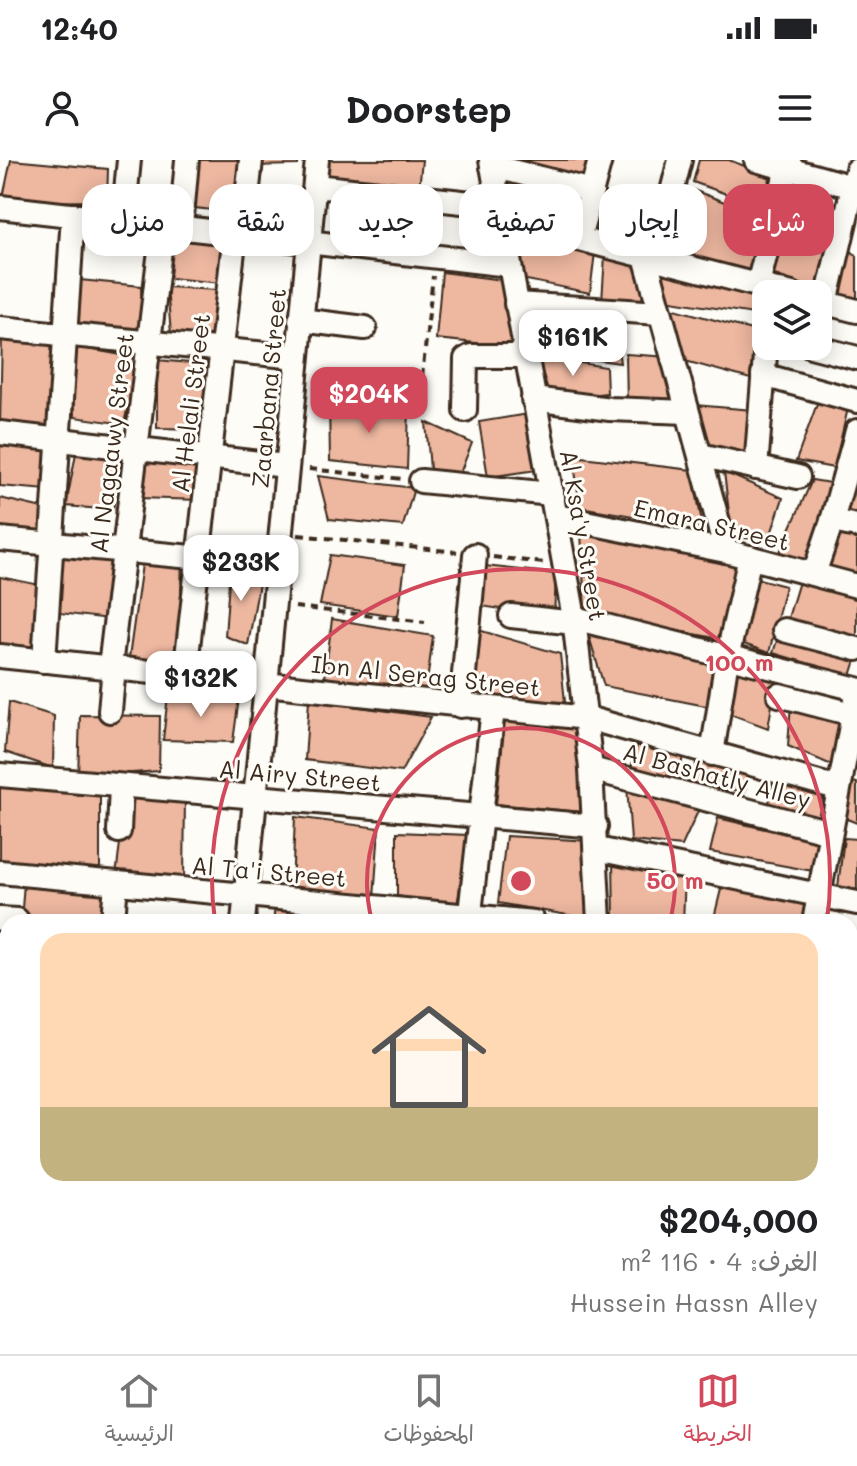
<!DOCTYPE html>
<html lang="ar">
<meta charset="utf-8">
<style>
body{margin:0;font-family:Mali,"Playpen Sans Arabic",sans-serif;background:#f6f6f6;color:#202124;direction:rtl;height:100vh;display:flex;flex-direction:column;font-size:30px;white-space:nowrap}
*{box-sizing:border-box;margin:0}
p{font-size:26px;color:#757577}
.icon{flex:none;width:44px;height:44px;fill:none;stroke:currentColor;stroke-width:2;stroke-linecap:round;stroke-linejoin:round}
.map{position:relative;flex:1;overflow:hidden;direction:ltr}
.side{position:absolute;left:0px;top:754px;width:858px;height:440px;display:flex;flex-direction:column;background:#fff;border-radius:24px 24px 0 0;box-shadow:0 4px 20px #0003;direction:rtl}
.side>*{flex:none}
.top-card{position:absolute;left:24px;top:24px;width:810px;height:72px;direction:rtl;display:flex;gap:16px}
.fabs{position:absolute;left:752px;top:120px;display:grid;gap:16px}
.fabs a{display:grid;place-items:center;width:80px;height:80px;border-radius:16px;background:#fff;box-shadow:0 4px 20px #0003;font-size:40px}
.price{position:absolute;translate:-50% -68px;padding:0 18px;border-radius:16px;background:#fff;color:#222;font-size:26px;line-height:52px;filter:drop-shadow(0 2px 4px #0008)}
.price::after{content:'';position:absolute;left:50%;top:48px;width:24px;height:18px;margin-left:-12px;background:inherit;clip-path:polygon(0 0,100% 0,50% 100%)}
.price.selected{background:#d1495b;color:#fff}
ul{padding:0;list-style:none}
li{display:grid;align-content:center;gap:16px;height:424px;padding:0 40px}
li+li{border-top:2px solid #e0e0e0}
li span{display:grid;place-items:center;height:248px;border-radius:24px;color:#555}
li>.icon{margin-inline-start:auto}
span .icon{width:144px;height:144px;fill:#fffc;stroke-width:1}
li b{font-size:34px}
.pill{padding:0 28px;border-radius:24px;background:#fff;box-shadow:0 4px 20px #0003;font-size:28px;line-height:72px}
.pill.selected{background:#d1495b;color:#fff}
.status{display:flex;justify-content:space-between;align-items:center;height:56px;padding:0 40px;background:#fff;direction:ltr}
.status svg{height:22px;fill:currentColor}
header{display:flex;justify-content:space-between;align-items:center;height:104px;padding:0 40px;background:#fff;font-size:36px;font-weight:700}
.tabs{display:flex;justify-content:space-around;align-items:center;height:112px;border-top:2px solid #e0e0e0;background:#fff;font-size:22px;color:#757577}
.tabs a{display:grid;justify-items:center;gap:4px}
.tabs .selected{color:#d1495b}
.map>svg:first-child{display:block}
</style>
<div class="status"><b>12:40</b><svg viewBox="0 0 49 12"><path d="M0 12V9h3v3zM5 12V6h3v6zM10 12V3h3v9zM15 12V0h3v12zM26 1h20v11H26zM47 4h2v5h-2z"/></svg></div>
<header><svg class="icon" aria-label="menu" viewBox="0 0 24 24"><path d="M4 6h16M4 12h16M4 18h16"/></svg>Doorstep<svg class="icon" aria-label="person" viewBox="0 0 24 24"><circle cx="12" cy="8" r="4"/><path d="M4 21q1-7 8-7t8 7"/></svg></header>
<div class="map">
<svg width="857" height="1194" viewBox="0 0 857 1194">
<rect width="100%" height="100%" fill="#fdfcf7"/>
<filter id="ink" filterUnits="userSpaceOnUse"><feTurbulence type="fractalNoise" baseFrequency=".0125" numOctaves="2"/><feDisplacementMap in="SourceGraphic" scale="16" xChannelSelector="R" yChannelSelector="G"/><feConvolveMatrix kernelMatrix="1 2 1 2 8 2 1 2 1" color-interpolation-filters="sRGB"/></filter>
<g filter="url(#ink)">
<g fill="#edb7a0" stroke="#3b2a1e" stroke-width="2">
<polygon points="11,0 108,9 107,41 2,42"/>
<polygon points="199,0 238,0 239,53 195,48"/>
<polygon points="253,0 298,0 298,5 252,6"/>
<polygon points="327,0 422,0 419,29 325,19"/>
<polygon points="520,0 591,0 585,21 520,4"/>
<polygon points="699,0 729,0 771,16 760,46 693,22"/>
<polygon points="688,28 761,56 757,112 684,100"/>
<polygon points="781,61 834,93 823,132 769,113"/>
<polygon points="512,72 595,92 590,133 517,118"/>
<polygon points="170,79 223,84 221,123 170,118"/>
<polygon points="849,89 857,96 857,147 833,137"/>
<polygon points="605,96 640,101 643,144 602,141"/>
<polygon points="665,107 762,137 753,154 659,139"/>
<polygon points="442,112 502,120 517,187 436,179"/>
<polygon points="80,120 141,126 142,173 78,163"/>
<polygon points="167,127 216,130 212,175 171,174"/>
<polygon points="671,148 759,172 754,220 678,199"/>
<polygon points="539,150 614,159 620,203 529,190"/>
<polygon points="2,173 59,182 48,266 0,265"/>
<polygon points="72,186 138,198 124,264 74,257"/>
<polygon points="626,194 669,197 679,246 627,245"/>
<polygon points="537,196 606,207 607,233 551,239"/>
<polygon points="157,200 211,205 203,269 157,268"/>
<polygon points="329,241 409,249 407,309 330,301"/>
<polygon points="818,241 849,244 834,308 796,301"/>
<polygon points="694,245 753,250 752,302 703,293"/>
<polygon points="528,254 537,310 488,317 479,262"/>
<polygon points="426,262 472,283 458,318 430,309"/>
<polygon points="0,280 49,285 47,330 0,326"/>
<polygon points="76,293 121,294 113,350 66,346"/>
<polygon points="573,296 692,310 703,368 580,347"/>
<polygon points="144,299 203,305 200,340 138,338"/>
<polygon points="724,312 783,338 769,380 732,377"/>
<polygon points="318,316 414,328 403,366 329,359"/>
<polygon points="812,320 836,324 805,401 779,394"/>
<polygon points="857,321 857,358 843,354"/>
<polygon points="0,338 51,350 44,379 0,374"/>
<polygon points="835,370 857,374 857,417 828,411"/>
<polygon points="581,371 739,402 720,479 585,453"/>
<polygon points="58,391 115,396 109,459 51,452"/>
<polygon points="330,395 405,405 398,456 320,445"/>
<polygon points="143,397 182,399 179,504 128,505"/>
<polygon points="485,406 556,414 554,457 481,446"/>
<polygon points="230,407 261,412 248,485 225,476"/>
<polygon points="801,415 857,431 857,479 787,461"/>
<polygon points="0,417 45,426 37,491 0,488"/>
<polygon points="752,417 785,426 769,493 741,483"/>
<polygon points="332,459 433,476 425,538 325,517"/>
<polygon points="475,469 560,494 565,542 475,540"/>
<polygon points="588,473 719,503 711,547 604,526"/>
<polygon points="779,474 857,497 851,516 773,493"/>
<polygon points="731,509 776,522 768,568 725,552"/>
<polygon points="168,535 239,538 233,582 163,580"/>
<polygon points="309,540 431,557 401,612 305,600"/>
<polygon points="9,542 54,556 53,608 5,592"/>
<polygon points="791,542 840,561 836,607 788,586"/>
<polygon points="80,555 160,556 159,611 78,617"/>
<polygon points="505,561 578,568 592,653 496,644"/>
<polygon points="638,582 683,594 678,628 630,612"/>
<polygon points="696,603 750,609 745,632 690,624"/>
<polygon points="774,619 823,634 818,658 769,643"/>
<polygon points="848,621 857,623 857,663 842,657"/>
<polygon points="0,624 100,631 100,714 0,705"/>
<polygon points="627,626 699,649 682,686 631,681"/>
<polygon points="126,633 185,636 184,722 116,716"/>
<polygon points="295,657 379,668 374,739 292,728"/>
<polygon points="718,658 820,682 813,711 710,692"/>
<polygon points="397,672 468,675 457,746 397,736"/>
<polygon points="506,676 591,681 597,760 498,743"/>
<polygon points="844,678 857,679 857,730 838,727"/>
<polygon points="613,700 685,715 683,762 629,762 614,758"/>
<polygon points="723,721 808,744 803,762 713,762"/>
<polygon points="24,722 112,731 110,762 21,762"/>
<polygon points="275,747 436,762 273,762"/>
<polygon points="127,755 223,760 224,762 126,762"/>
<polygon points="0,943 8,944 8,1051 0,1050"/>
<polygon points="850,976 857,978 857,1013 850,1011"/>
<polygon points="0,1088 6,1088 0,1158"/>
<polygon points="850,1117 857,1121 857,1153 850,1148"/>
<polygon points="850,1156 857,1161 857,1187 855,1194 845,1194 835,1186 850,1186"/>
<polygon points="30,1186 60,1186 59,1194 29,1194"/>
<polygon points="96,1186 123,1186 122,1194 95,1194"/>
<polygon points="159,1186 186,1186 185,1194 158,1194"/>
<polygon points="327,1186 383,1186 388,1187 386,1194 335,1194 326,1191"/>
<polygon points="483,1186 512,1186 509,1194 481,1194"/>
<polygon points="620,1186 663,1186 660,1194 621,1194 618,1193"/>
<polygon points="739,1186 774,1186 770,1194 745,1194 737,1189"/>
</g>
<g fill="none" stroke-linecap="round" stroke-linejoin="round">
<g stroke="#3b2a1e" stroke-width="28">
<g id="street">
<polyline points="491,0 574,458 591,609 599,762"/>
<polyline points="756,0 853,27"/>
<polyline points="492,6 592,31"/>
<polyline points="315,26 499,46"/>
<polyline points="0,47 509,105"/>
<polyline points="501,59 792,134"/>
<polyline points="123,61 129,0"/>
<polyline points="181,68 187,0"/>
<polyline points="243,74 251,0"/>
<polyline points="579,79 600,0"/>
<polyline points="645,96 726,391"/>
<polyline points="655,99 680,0"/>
<polyline points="758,125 789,0"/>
<polyline points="818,141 857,151"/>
<polyline points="826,143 857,10"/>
<polyline points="516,144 660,153"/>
<polyline points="300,160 365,168"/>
<polyline points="0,168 297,197"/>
<polyline points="811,186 857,198"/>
<polyline points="763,215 857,241"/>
<polyline points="533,239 610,249 687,252"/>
<polyline points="465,250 466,199 471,196 526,196"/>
<polyline points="0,273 286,306"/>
<polyline points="700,295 798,317"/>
<polyline points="756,308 766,183"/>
<polyline points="421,321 551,334"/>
<polyline points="556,356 726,391 857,426"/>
<polyline points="832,361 857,366"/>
<polyline points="0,379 277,405"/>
<polyline points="814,414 832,361 857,271"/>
<polyline points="511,456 575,463"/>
<polyline points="574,458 857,529"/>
<polyline points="784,470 857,489"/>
<polyline points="0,496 587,558 837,628"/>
<polyline points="44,501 73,55"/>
<polyline points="110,507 163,65"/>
<polyline points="185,514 235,73"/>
<polyline points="779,535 852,554"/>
<polyline points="461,546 475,395"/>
<polyline points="110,551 114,507"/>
<polyline points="712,594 727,498 750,397"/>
<polyline points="591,609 830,672"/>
<polyline points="0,615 596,666"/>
<polyline points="119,671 121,626"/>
<polyline points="597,689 857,743"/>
<polyline points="0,712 534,762"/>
<polyline points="0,759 17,760"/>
<polyline points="113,760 116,723"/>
<polyline points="243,762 317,0"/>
<polyline points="469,762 493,549"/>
<polyline points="814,762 857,534"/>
<polyline points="0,843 8,844"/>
<polyline points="0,895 8,896"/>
<polyline points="0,926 8,927"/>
<polyline points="850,970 857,971"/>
<polyline points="850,1047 857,1050"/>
<polyline points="0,1061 8,1061"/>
<polyline points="850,1152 857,1157"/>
<polyline points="294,1186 322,1190"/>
<polyline points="694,1186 705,1194"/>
<polyline points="828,1186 840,1194"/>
<polyline points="27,1194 27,1186"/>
<polyline points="85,1194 86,1186"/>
<polyline points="149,1194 150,1186"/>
<polyline points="210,1194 211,1186"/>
<polyline points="257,1194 258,1186"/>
<polyline points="393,1194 395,1186"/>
<polyline points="477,1194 479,1186"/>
<polyline points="558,1194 561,1186"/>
<polyline points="608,1194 612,1186"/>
<polyline points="675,1194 679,1186"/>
</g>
</g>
<g stroke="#3b2a1e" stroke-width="4" stroke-dasharray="8 6" stroke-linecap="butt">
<polyline points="316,232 409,243 415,241 420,235 433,116"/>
<polyline points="309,309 403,319"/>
<polyline points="298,375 457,392"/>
<polyline points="493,397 544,403"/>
<polyline points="295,447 425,462"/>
</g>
<use href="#street" stroke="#fdfcf7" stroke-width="22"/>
<g stroke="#3b2a1e" stroke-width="6" stroke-dasharray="12 6" stroke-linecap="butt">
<polyline points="0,862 8,862"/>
<polyline points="0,876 8,877"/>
<polyline points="850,940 857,941"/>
<polyline points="850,955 857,956"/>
</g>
</g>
</g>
<g fill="none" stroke="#d1495b" stroke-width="4">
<path d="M372 761A154 154 0 1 1 670 761"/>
<path d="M215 761A309 309 0 1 1 827 761"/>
</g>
<g text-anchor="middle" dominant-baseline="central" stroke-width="6" stroke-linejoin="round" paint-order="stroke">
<g font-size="24" fill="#3b2a1e" stroke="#fdfcf7">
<text transform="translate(268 228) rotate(-85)">Zaarbana Street</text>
<text transform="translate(190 243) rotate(-83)">Al Helali Street</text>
<text transform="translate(111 283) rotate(-83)">Al Nagaawy Street</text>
<text transform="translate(712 364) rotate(13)">Emara Street</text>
<text transform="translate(584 375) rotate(80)">Al Ksa'y Street</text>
<text transform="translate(426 515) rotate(6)">Ibn Al Serag Street</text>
<text transform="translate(300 615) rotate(5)">Al Airy Street</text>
<text transform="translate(717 615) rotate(15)">Al Bashatly Alley</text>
<text transform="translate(269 711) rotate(5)">Al Ta'i Street</text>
</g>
</g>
<circle cx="521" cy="721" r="12" fill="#d1495b" stroke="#fdfcf7" stroke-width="4"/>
<g font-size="24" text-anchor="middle" font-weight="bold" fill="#d1495b" stroke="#fdfcf7" stroke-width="6" stroke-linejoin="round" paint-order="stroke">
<text x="739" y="511">100 m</text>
<text x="675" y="729">50 m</text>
</g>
</svg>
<div class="fabs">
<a><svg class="icon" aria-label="layers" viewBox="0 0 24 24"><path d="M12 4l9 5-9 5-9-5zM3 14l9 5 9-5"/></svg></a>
</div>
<b class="price" style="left:573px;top:218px">$161K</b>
<b class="price selected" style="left:369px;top:275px">$204K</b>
<b class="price" style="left:241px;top:443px">$233K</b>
<b class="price" style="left:201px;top:559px">$132K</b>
<div class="top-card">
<a class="pill selected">شراء</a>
<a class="pill">إيجار</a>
<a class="pill">تصفية</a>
<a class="pill">جديد</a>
<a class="pill">شقة</a>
<a class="pill">منزل</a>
</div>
<section class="side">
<ul>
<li><span style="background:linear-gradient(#ffd9b3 70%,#c2b280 0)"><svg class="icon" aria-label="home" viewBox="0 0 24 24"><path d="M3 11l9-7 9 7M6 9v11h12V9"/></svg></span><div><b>$204,000</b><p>الغرف: 4 · 116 m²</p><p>Hussein Hassn Alley</p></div></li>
</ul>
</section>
</div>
<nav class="tabs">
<a class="selected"><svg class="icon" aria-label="map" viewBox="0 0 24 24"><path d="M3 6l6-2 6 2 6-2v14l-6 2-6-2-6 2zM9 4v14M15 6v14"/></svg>الخريطة</a>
<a><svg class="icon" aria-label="saved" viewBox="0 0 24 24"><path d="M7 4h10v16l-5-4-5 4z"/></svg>المحفوظات</a>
<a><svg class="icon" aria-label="home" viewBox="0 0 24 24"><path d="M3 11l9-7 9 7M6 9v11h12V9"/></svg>الرئيسية</a>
</nav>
